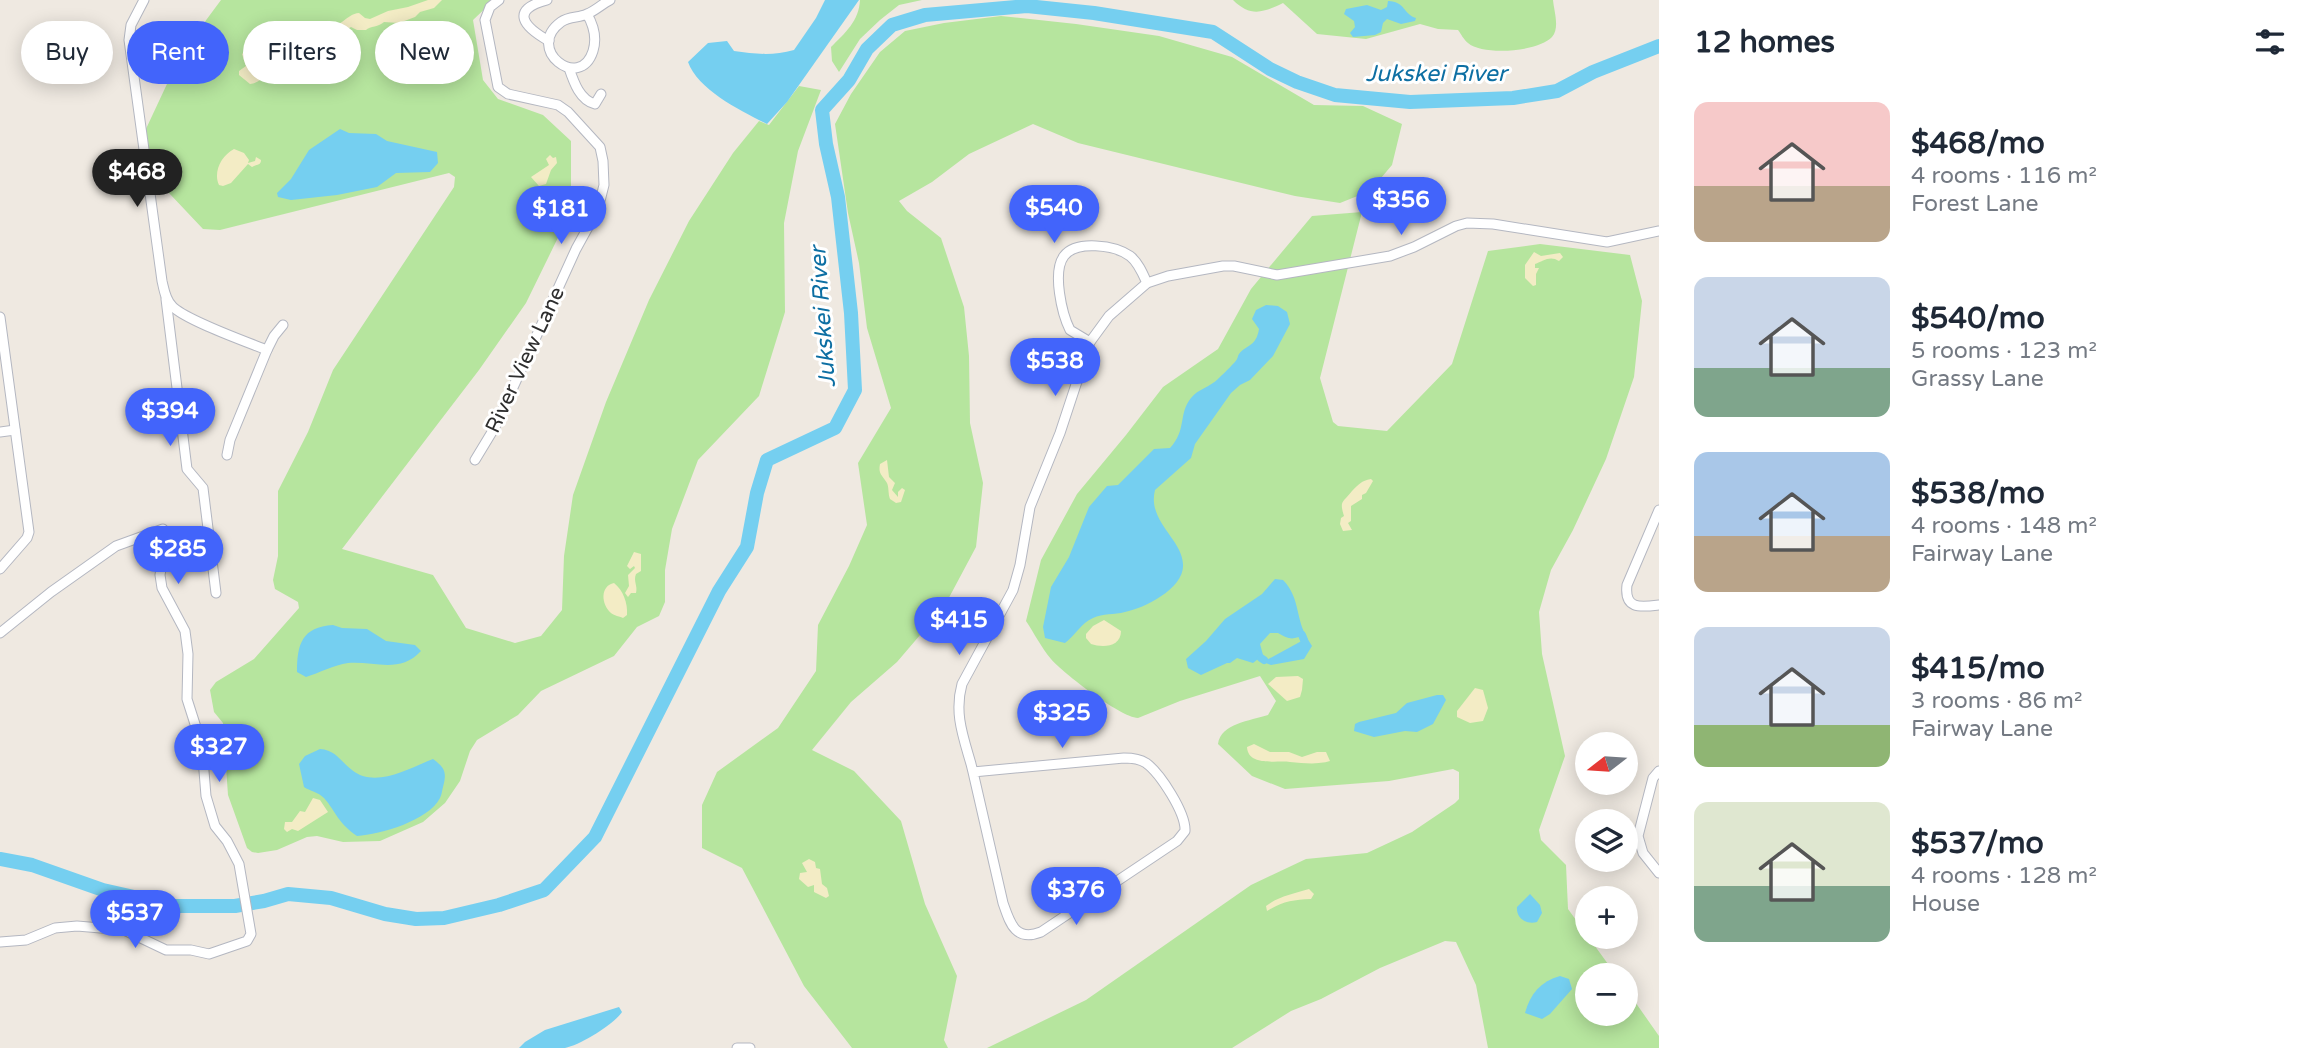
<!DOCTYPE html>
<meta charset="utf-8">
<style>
body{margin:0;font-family:"Varela Round",sans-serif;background:#f6f6f7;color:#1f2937;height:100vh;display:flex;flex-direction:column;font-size:26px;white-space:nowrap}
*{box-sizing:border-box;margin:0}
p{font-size:23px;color:#747a83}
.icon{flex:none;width:38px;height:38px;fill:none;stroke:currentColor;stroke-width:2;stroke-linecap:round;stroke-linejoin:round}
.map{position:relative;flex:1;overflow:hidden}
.details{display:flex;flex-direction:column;background:#fff;width:665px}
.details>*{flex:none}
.guide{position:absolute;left:21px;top:21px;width:665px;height:63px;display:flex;gap:14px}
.needle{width:46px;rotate:253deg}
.controls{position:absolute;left:1575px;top:732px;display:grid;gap:14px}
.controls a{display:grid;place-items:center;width:63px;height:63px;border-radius:50%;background:#fff;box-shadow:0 4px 18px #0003;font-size:35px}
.price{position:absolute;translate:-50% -60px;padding:0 16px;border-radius:24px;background:#4264fb;color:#fff;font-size:23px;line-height:46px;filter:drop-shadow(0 2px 4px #0008)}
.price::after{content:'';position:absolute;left:50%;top:42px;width:21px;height:16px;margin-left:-10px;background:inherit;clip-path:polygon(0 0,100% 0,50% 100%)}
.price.active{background:#222;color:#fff}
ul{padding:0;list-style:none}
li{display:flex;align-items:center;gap:21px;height:175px;padding:0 35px}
li span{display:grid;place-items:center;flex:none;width:196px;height:140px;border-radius:14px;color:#555}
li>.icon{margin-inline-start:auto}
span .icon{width:84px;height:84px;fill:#fffc;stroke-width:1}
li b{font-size:30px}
h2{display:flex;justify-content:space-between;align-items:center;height:84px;padding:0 35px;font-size:30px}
.pill{padding:0 24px;border-radius:32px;background:#fff;box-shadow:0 4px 18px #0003;font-size:24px;line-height:63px}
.pill.active{background:#4264fb;color:#fff}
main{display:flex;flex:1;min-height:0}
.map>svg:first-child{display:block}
</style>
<main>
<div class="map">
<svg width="1659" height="1048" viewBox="0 0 1659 1048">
<rect width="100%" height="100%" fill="#efe9e1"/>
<g fill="#b6e59e">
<polygon points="221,0 494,0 473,20 483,80 498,99 543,115 571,141 571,211 526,303 479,370 342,549 433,575 466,628 515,643 541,636 562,610 564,556 573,495 606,402 649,300 689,221 733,153 759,121 769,125 799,86 821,90 798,151 784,223 785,312 759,396 698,460 672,529 665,570 665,602 659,616 637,627 614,656 541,691 518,715 477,740 470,751 460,781 445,803 423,822 380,841 343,842 317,836 307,837 277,850 258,853 252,852 247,848 228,795 223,723 214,712 210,690 216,682 254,659 299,608 298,602 275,589 273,580 278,556 278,491 308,432 333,370 454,187 455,177 449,173 220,230 203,229 169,193 148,155 145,131 181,54"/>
<path d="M860,0H922L899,5L880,20L860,39L839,72L832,61L831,47C845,33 859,21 860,0Z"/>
<path d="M1233,0H1553C1554,11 1560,28 1552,37C1538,52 1483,56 1468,43C1464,40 1461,34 1458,30L1438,29L1420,24L1366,39L1317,34L1283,3C1263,13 1250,17 1233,0Z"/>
<polygon points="1001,16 1076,24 1159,36 1232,57 1314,105 1363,106 1402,124 1392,165 1370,191 1340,203 1295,196 1078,143 1033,124 969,154 932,182 899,201 907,211 941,238 964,307 969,356 970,423 983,483 976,547 944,607 897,662 851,702 812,750 854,771 901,821 925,904 957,976 944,1040 948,1048 852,1048 804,986 742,868 702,848 702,805 717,772 778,728 816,671 818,625 849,566 867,525 858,463 891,408 867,328 859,263 848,213 835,124 851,94 880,52 905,31 944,23"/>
<path d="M1362,212L1320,378L1333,422L1338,426L1387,431L1452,364L1488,251L1540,244L1630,255L1642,301L1634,377L1606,459L1573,530L1551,570L1539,612L1542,654L1565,756L1539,830L1541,840L1566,865L1568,909L1616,975H1587V1013H1626V989L1659,1036V1048H1488L1476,985L1456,942L1445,941L1380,968L1321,999L1291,1011L1232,1048H987L1086,1000L1251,885L1306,859L1367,853L1412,832L1455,803L1459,799V772L1453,769L1389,781L1285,789L1252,776L1218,744C1221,723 1250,721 1268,715L1276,701L1260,676L1180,701L1138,718C1120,717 1063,673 1051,659C1041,647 1034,633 1026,621L1041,560L1077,494L1126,435L1163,387L1218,349L1251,289L1312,216Z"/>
</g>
<g fill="#f3ecc5">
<path d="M428,0H442L434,8L420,12L415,17L399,23L384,22C379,27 370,26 366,30H357L351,27L317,47L303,43L288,55L279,58C269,53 265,55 256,61V68L268,59L275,64C270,73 260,83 250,84L239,75V71L246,66L242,54L252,45L258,46L263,35L271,30L279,36H285L286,40L304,31H310L314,36L324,29C339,30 346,14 359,13L365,18L370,19L388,11L408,7Z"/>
<path d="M234,149L244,153L249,160L248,163L255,161L256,157L261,160C261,166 256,164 252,167L248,164L231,183L223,186L219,185C213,172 221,156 234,149Z"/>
<polygon points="550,155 553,158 556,157 557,163 551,170 546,184 539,186 531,177 549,165 546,159"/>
<path d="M1534,252L1541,256L1560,253L1563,257L1559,261C1550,255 1543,261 1535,264V268H1539L1536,274V285L1533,286L1525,278V265Z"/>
<path d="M887,460L889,477L895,483L892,490L898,497V492L902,488L905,490L901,502L896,503L890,499C888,494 889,487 887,483C882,475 878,474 880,464Z"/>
<path d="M1371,479L1373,481L1366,493L1362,495V499L1351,506V521L1348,523L1352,530L1343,531L1340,524L1341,518L1344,516C1339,500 1343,503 1352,491C1359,484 1361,481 1371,479Z"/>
<path d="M634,552L641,554V571L636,574C633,581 638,586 636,593H631L628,597L625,593L629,586L628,575L635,568L634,566L630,569L627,566Z"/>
<path d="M614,583C623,590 628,603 627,615L623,618C621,617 613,615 611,613C601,604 600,586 614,583Z"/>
<path d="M1104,620L1121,631C1121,647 1103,648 1091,644L1086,638V634L1093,626Z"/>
<polygon points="1298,676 1303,679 1302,690 1300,697 1287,701 1268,684 1276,677"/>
<polygon points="1475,688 1483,690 1488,708 1483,721 1470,723 1457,717 1457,711"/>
<path d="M1254,744L1270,752H1289L1302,757L1317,752H1326L1330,761C1316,765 1304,763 1290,762C1277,760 1248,767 1247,747Z"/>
<polygon points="313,798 320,800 328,812 298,831 292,829 287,832 284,829 285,822 292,822 300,811 305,812"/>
<polygon points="809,859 815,862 816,868 820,869 822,884 827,888 829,896 826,898 814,892 814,885 808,887 799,879 800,873 807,872 802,863"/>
<path d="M1309,889L1314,894L1311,899C1293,900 1283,901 1267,911L1266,906C1279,896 1293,894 1309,889Z"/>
</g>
<g fill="#75cff0">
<path d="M825,0H859L787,102L767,124C741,111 698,90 688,62L708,43L727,41L734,51C755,54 773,56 794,50L816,18Z"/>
<path d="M1388,1C1406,2 1403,14 1416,18L1415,21L1401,24L1387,19L1383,23L1381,32L1375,35L1353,37L1350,33L1355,27L1354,21L1344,14L1346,9L1367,5L1381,10L1387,7Z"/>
<polygon points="340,129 349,133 376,134 387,141 437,152 438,163 430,172 396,173 377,187 337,195 291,200 278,197 277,193 291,179 309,150"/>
<path d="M1266,305L1278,306L1287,312L1290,324L1273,356L1250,380L1240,385L1231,393L1195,444L1191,458L1155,490C1147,521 1182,539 1183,564C1185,588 1145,608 1125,612C1114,615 1103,613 1093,618C1081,623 1075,636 1065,643L1045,638L1043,627L1051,587L1069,557L1089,507L1107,486L1118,485L1154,449L1170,448C1187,430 1178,414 1191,398C1198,389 1210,387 1218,379C1221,376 1236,362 1237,359C1238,357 1238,355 1239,354C1247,344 1256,347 1259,329L1252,319L1256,310Z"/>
<path d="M1275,579L1283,580C1299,596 1296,616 1305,634C1294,640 1289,640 1278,633H1270L1260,644L1263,655L1253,663L1237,658L1230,663H1227L1201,675L1188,668L1186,659L1206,641L1225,619L1262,594Z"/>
<path d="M333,625L342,628L367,629L386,641L415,645L421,651C400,674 375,661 348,663C334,665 319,673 306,677L297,672C297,644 302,627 333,625Z"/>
<polygon points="1307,638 1312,646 1304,659 1271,665 1263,662"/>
<polygon points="1437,695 1443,695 1446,700 1433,724 1417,732 1405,731 1374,737 1354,731 1355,724 1359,722 1396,713 1407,703"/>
<path d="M320,749C336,750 340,761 352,770C375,789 410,768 433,759C445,768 447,772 443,787C442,790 442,794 440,798C428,821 381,834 357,836C337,822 337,813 324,798C318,792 310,791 304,787L299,764L305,756Z"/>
<path d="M1530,894L1540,905L1542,913L1537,922C1526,925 1516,918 1517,907Z"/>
<path d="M1560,976L1569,979L1572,989L1550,1014L1542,1019L1525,1013C1530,994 1541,981 1560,976Z"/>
<path d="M619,1007L622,1012C613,1025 580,1045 565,1048C551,1048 533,1048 519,1048L525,1042L545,1030Z"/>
</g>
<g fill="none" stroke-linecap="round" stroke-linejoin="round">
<g stroke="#75cff0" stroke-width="8">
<polyline points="1302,635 1304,640"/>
<polyline points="1261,658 1264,660"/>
</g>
<polyline stroke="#75cff0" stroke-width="14" points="0,859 32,865 103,890 174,906 235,906 264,901 288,894 331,898 385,914 416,919 444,918 499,905 544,890 595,837 719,591 747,547 757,493 767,460 835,428 855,390 851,313 838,197 826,144 822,110 849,80 867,49 892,25 925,15 1027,6 1094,13 1213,32 1270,69 1297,82 1335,95 1410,102 1513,98 1557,91 1593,72 1659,46"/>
<g stroke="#b4b7c1" stroke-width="11">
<g id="minor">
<path d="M144,0L131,25L129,40L162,281C164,289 165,299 172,306C185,320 247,342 267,350"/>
<path d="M547,0C509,10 524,27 549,41"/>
<path d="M587,14C594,26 597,38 593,51C580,92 524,49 561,22C569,16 579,18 587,14C595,11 602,4 610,0"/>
<path d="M569,68C574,83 580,100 595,104L601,94"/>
<polyline points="166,299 187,469 203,488 216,593"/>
<polyline points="0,317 29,532 27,538 0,569"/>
<path d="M1090,342L1070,330C1062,314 1052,272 1064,256C1076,240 1115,245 1130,256C1138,262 1143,274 1147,283"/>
<polyline points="0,432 15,430"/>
<polyline points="227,455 230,440 267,350 274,336 283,325"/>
<polyline points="475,460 495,427 576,249 598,209 604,185 603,161 600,147 568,112 558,105 508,94 498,87 485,20 490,7 499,0"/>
<path d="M1659,510L1627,585C1624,610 1641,607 1659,605"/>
<polyline points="0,633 51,592 116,546 163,529 166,538 160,575 162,588 185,631 188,654 187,699 202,746 206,796 215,826 227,841 239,864 251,934 247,941 209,954 191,950 166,950 124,930 77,926 55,928 26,940 0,942"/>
<polyline points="1659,771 1653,778 1638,836 1643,853 1659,873"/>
<path d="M973,772L1124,758C1131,758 1140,759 1146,763C1160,773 1186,813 1185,831L1177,841L1041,932C1015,942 1010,923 1003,903L973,772L971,764C963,736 954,713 962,684L1013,590L1020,565L1030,507L1060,433L1090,342L1109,316L1147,283L1168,276L1223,266H1234L1277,275L1390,256L1414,247L1456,226L1467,223L1493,224L1607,242L1659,231"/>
<polyline points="737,1048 750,1048"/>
</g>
</g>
<use href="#minor" stroke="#fff" stroke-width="9"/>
</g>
<g text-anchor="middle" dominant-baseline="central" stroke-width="6" stroke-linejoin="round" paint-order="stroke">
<g font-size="21" fill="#2e2e2e" stroke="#fff">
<text transform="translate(525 360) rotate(-65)">River View Lane</text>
</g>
<g font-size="23" font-style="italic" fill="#0d6fa3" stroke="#fff">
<text x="1436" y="74">Jukskei River</text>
<text transform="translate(823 317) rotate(-94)">Jukskei River</text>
</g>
</g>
</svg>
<div class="controls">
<a><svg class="needle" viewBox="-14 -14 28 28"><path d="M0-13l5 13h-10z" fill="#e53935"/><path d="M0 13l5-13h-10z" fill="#747a83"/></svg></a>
<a><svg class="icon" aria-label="layers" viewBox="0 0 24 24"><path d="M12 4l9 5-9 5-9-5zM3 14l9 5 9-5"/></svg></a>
<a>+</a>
<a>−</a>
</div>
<b class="price active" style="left:137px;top:209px">$468</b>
<b class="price" style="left:1401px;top:237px">$356</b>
<b class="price" style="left:1054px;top:245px">$540</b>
<b class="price" style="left:561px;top:246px">$181</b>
<b class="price" style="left:1055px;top:398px">$538</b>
<b class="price" style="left:170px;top:448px">$394</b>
<b class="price" style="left:178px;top:586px">$285</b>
<b class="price" style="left:959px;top:657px">$415</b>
<b class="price" style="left:1062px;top:750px">$325</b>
<b class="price" style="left:219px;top:784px">$327</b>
<b class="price" style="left:1076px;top:927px">$376</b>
<b class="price" style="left:135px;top:950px">$537</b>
<div class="guide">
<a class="pill">Buy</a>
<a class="pill active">Rent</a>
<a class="pill">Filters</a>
<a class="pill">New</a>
</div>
</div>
<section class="details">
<h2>12 homes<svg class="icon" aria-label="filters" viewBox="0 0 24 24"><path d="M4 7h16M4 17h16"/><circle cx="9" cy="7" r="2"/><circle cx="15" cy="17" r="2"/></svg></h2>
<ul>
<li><span style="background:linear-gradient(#f6c9c9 60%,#b9a48a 0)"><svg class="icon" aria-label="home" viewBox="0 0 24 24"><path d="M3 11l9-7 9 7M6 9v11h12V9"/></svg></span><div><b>$468/mo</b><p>4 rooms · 116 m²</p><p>Forest Lane</p></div></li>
<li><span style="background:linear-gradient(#c9d6e8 65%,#7fa58c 0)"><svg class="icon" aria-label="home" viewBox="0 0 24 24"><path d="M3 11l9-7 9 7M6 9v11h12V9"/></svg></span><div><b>$540/mo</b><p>5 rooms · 123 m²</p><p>Grassy Lane</p></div></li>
<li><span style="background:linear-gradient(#a9c7e8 60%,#b9a48a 0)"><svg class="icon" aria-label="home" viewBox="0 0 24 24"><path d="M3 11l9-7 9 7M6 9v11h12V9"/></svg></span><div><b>$538/mo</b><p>4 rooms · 148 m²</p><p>Fairway Lane</p></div></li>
<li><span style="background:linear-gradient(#c9d6e8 70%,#8fb573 0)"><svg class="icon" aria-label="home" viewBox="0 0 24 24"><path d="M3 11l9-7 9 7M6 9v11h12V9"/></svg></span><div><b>$415/mo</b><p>3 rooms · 86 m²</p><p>Fairway Lane</p></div></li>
<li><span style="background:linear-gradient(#dfe7d0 60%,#7fa58c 0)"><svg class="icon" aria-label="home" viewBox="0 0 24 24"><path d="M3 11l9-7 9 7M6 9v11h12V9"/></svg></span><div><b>$537/mo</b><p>4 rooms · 128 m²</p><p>House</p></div></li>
</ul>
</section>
</main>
